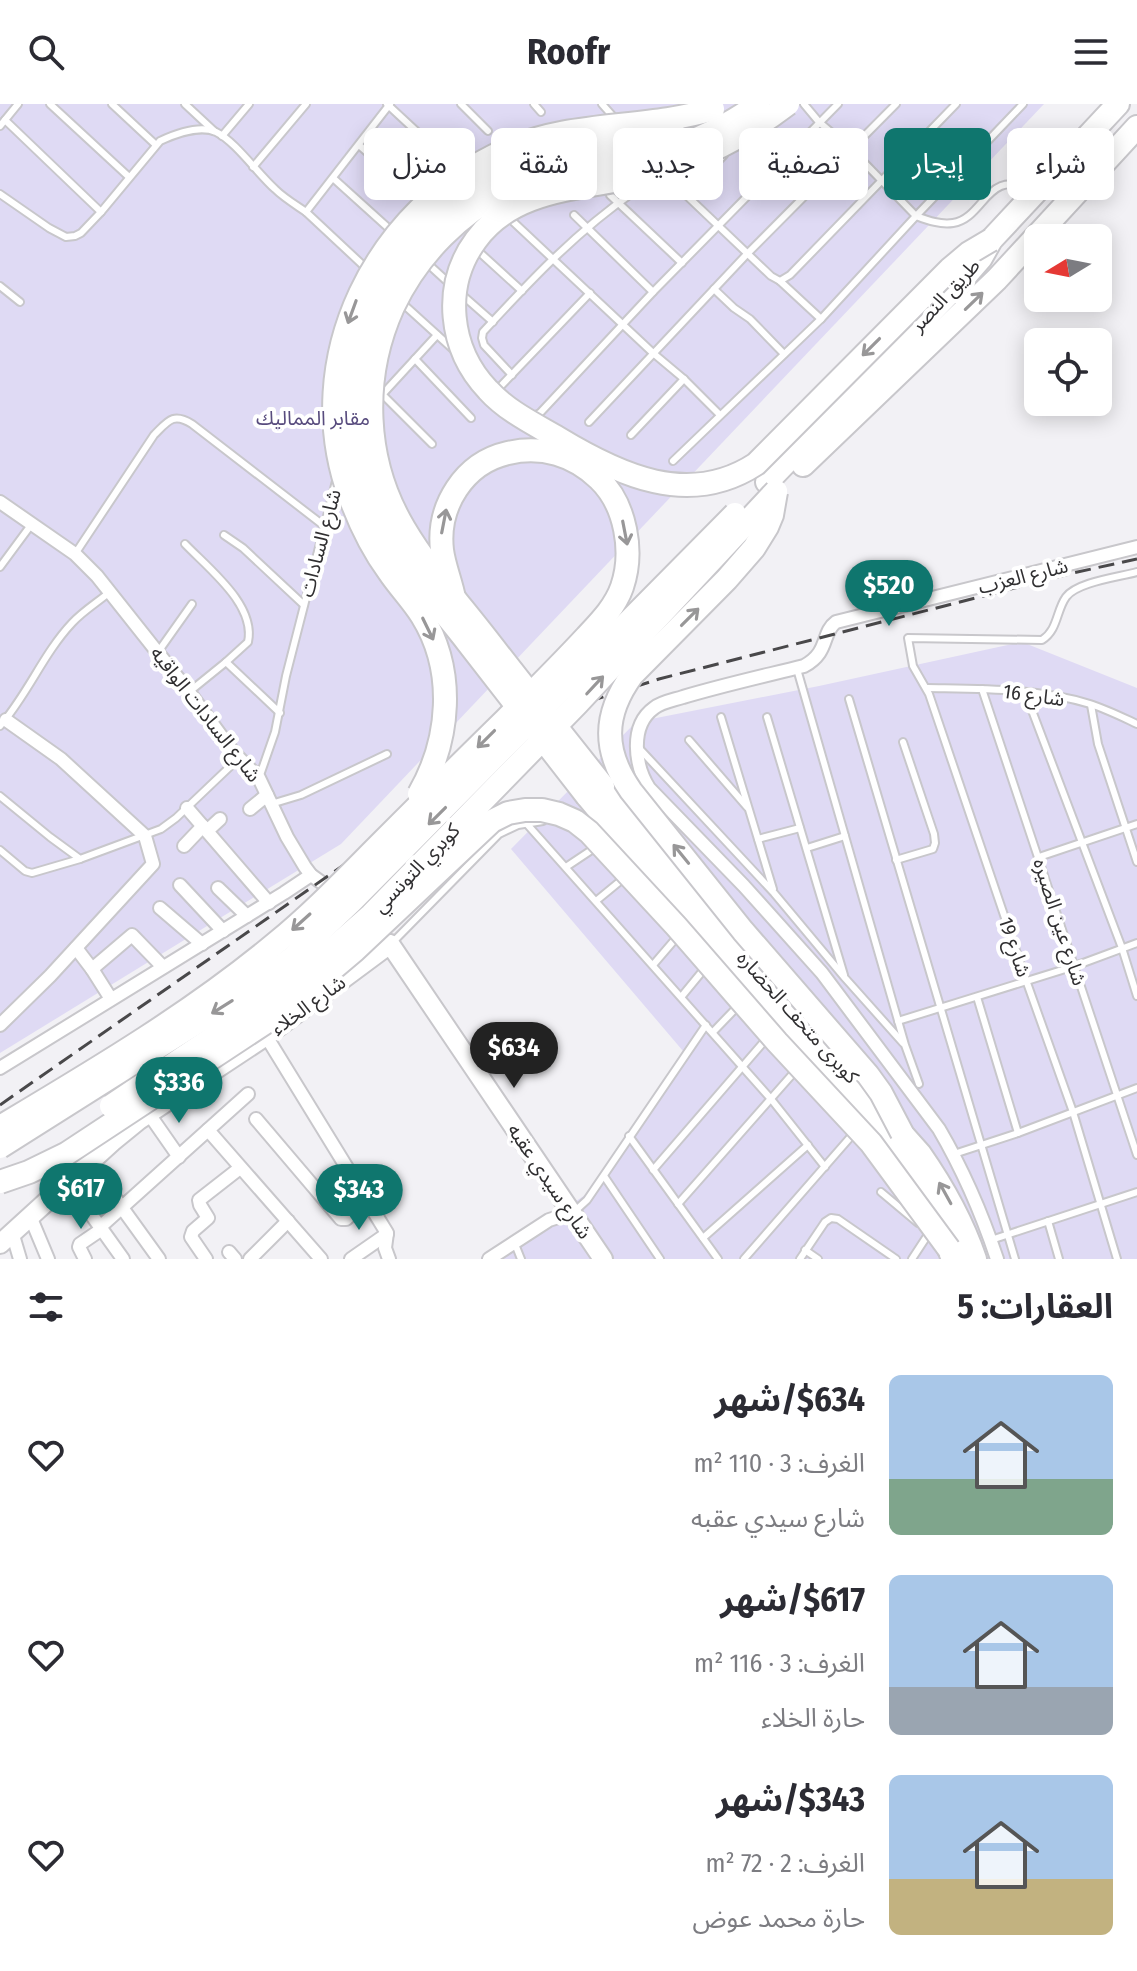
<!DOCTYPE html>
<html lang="ar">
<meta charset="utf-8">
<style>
body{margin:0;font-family:"Fira Sans Condensed","Noto Sans Arabic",sans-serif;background:#f7f7f7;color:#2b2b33;direction:rtl;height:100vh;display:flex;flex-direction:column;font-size:30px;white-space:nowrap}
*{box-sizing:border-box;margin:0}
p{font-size:26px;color:#7c7c81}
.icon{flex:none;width:44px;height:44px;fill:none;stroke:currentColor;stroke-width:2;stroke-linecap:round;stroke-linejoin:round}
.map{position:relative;height:1155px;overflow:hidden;direction:ltr}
.drawer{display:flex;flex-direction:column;background:#fff;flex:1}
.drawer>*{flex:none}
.banner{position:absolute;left:24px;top:24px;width:1090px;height:72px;direction:rtl;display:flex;gap:16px}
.needle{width:52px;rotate:260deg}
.fabs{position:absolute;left:1024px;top:120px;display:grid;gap:16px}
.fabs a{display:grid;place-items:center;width:88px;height:88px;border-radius:12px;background:#fff;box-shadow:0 4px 20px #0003;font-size:40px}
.price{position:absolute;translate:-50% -68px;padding:0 18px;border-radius:28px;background:#0f766e;color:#fff;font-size:26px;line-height:52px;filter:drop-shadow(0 2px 4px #0008)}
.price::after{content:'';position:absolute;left:50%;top:48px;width:24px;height:18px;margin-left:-12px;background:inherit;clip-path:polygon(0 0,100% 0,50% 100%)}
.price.selected{background:#222;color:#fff}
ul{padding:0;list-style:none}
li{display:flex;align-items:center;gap:24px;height:200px;padding:0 24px}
li span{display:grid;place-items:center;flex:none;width:224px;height:160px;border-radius:12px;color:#555}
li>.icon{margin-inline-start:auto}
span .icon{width:96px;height:96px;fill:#fffc;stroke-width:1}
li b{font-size:34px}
h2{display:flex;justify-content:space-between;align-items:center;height:96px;padding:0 24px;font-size:34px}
.chip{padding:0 28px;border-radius:12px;background:#fff;box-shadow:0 4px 20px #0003;font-size:28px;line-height:72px}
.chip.selected{background:#0f766e;color:#fff}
header{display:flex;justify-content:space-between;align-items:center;height:104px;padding:0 24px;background:#fff;font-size:36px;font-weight:700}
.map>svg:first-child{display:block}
</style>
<header><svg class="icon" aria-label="menu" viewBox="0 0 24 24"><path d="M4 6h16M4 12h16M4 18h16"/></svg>Roofr<svg class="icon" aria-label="search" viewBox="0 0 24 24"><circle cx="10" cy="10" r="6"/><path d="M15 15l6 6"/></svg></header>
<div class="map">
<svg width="1137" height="1155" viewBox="0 0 1137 1155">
<rect width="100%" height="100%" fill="#f2f1f5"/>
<g fill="#dfdaf4">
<polygon points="0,0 1044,0 341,740 0,949"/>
<polygon points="1022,538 1137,584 1137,1155 490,1155 591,1087 683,947 511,745 636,618 819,582"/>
</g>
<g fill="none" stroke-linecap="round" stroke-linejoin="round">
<g stroke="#c8c7cb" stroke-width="10">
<g id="lane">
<polyline points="50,0 129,73"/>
<polyline points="112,0 156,41"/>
<polyline points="185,0 214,27"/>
<polyline points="387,0 458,66"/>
<polyline points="461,0 488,27"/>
<polyline points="534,0 541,8"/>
<polyline points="602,0 617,17"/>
<path d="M804,0L819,18L851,45L916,112C927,116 940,121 953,119C985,114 987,62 1032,87"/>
<polyline points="5,16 101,108"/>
<polyline points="0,22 18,0"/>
<polyline points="222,32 249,0"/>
<polyline points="359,41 421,96"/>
<polyline points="253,63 306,0"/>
<polyline points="664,70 771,172 780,177 790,171 956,0"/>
<polyline points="333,74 395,130"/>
<path d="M0,90L49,124L66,133L75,132L81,129L101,108L160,37C175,30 200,21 216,28C235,37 258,70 275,85C284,94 296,101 306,108"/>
<polyline points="610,91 682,159"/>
<polyline points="685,91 724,51"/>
<polyline points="574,111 653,188"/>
<polyline points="507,112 653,249 684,275 720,311"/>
<polyline points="477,146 522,187"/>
<polyline points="427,159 451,181"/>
<polyline points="367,165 306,108 390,0"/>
<polyline points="780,177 821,215"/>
<polyline points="0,182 20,198"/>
<polyline points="714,185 734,204 750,215 784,250"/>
<polyline points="460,189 493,218"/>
<polyline points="401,198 455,247"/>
<polyline points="415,255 471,314"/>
<path d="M512,271L484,241L482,234L483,228C531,176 576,128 635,87"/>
<polyline points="497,286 590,189"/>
<polyline points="382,290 432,340"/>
<polyline points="380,293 437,231"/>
<polyline points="534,312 540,309 653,188 838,0"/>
<polyline points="589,318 747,150 896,0"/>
<polyline points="631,331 684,275"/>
<polyline points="673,357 821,215 916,112 1023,0"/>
<polyline points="224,431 243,444 304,501"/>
<path d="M185,440C209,465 256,501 248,538L226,558"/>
<path d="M75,450L154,331C168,317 173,308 192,320L323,421"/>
<polyline points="0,463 31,421"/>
<polyline points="158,548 192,500"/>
<polyline points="797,565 905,941 919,980"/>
<path d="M927,584C981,585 1038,584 1090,600C1106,605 1122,613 1137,620"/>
<polyline points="982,585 1137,1051"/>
<polyline points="189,588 226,558 280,609"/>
<polyline points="1025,588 1122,844 1137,892"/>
<polyline points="849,595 1015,1155"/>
<polyline points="1091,601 1098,640 1137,758"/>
<polyline points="721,613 773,785"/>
<polyline points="767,613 844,871"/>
<path d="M0,622C28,590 43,550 72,519C83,507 98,498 111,487"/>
<polyline points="689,636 747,703"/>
<polyline points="638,643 774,789 845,874 903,939"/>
<polyline points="259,674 275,628 286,572 337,373"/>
<polyline points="0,692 50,733 80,755 161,725 176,714 238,655"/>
<polyline points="271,700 301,691 387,650"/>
<polyline points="526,719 771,995 825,1063"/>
<polyline points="758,735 800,724"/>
<polyline points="807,744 845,732"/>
<polyline points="0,746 25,767 32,769 80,755"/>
<polyline points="1039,753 1137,720"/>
<polyline points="896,756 933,745 935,739 934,730 903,638"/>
<polyline points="566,763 596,743"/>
<polyline points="596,797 624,774"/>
<polyline points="391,840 499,730 518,721 543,717"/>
<polyline points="653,861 677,833"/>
<polyline points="682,892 705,864"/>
<polyline points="977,893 1018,1029"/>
<polyline points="898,917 1075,862 1137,839"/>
<polyline points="713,928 738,902"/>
<polyline points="629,1032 718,1155"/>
<polyline points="954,1050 1018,1029 1137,984"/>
<polyline points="653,1066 768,933"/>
<polyline points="604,1072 660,1155"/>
<polyline points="881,1088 918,1119"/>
<polyline points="678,1100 797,965"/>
<polyline points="575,1107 587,1096 706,921"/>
<polyline points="1048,1117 1059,1155"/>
<polyline points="703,1134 808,1041"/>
<polyline points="991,1136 1137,1088"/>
<polyline points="515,1140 521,1155"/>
<polyline points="805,1146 818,1155"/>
<polyline points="744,1155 854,1029"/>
<polyline points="800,1155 825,1118 831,1114 838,1115 896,1155"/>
<polyline points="912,1155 929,1129 926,1126"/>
<path d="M1117,1155L1073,1008L1026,876L929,590L913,562L908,534L1042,536C1058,526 1056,507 1066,493C1077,478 1119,473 1137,468"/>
</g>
</g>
<g stroke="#c8c7cb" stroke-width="16">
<g id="street">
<polyline points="0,398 75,450 97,472 189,588 233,648 259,674 287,733 305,763 311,771 336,789"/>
<polyline points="187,704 269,799"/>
<polyline points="250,705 267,691"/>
<polyline points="207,727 220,715"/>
<polyline points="184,742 203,722"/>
<polyline points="180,781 223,827"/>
<polyline points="218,784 247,812"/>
<polyline points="160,804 202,840"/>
<polyline points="76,844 92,865 111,895"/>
<polyline points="92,865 132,831 163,863"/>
<polyline points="0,921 50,872 153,760 145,732 61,655 6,616"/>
<polyline points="266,932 387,1129 385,1144 389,1155"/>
<polyline points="0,964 284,789 311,771"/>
<polyline points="149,1010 179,1053"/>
<polyline points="256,1015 341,1115 346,1115 367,1096"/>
<polyline points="208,1026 321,1155"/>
<polyline points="89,1058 159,1155"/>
<polyline points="68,1078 123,1155"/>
<polyline points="30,1112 48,1155"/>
<polyline points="100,1123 248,990"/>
<polyline points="12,1128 20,1155"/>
<polyline points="229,1148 235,1155"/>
<polyline points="85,1155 79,1143 80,1140 102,1125"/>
<polyline points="206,1155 191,1133 193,1127 208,1114 200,1101 199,1096 240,1064"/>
<polyline points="250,1155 288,1117"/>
<polyline points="351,1155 387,1130"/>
<polyline points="489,1155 549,1116 571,1109"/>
<path d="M997,1155C982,1110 963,1066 939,1025L822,869L744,782L649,684C635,662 629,622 654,604C661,598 674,596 683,593C723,581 764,572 804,562C830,548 821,529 836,518L1137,443"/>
</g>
</g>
<g stroke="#c8c7cb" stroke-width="22">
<polyline id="secondary" points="0,1140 112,1038 139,1016 266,932 390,840 603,1155"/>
</g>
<g stroke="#c8c7cb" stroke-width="26">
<g id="highway">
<polyline points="803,361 997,175 1137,23"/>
<polyline points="767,378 961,177 981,154 991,136 1118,0"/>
<path d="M603,682L732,839L920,1050C943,1083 962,1117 975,1155"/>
<polyline points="587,692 719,850 855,999 907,1062 931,1100 953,1155"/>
</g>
</g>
<use href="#lane" stroke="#fff" stroke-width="6"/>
<use href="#street" stroke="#fff" stroke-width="12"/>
<use href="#secondary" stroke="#fff" stroke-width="18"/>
<use href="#highway" stroke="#fff" stroke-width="22"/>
<polyline stroke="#49484a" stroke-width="3" stroke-dasharray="16 8" stroke-linecap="butt" points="0,1001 358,751 482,632 659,575 1073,469 1137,455"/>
<g stroke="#c8c7cb" stroke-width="26" stroke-linecap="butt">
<g id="highway-bridge">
<path d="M788,0C742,35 702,54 647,70C588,86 516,81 476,136C442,182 449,245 488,286C507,307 534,320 558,334C619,371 689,404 756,360L950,165L969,149L991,136"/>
<path d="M776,388L772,411L767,423L754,444L727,475L632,571C603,611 603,647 631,687L743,827L868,971L881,989L902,1029"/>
<path d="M603,682C564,633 525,584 487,535C459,499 427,463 404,424C364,357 361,274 393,203C418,150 461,107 514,82C536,71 559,64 583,61C601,58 619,57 637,54C679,45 723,26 758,0"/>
<path d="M419,690C450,636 456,567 422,512C412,496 399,483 389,468C372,445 360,420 350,393C299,255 376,104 506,46C572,16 645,26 713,5"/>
<path d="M587,692C547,641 508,590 468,539C442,505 409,470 388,433C348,360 344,277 376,200C400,144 447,94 503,68C556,43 616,42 673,27"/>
<polyline points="111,1002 272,894 305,869 371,811 578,599 776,387"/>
<path d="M0,1023C94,967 192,909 276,839C314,808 348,772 383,737C423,697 464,656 505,616C532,589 560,561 586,533C600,518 615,503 622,483C634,448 626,401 599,375C574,351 542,341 508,349C464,359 437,402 442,446C444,462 451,478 454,494"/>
<polyline points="0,1043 231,897 259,879 292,854 351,798 735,410"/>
<polyline points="0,1078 29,1068 66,1050 283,907 355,846 492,717 508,709 525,706 542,706 559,710 575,717 589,728 676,822 777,938 871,1039 949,1145"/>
</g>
</g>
<use href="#highway-bridge" stroke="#fff" stroke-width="22"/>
</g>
<defs><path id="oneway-shaft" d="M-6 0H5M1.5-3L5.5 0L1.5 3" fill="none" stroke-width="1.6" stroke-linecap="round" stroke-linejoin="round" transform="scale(2)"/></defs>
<g stroke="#989798">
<use href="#oneway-shaft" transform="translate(974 197) rotate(-44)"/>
<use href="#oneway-shaft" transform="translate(352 208) rotate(110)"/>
<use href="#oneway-shaft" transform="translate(871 243) rotate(135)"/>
<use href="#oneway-shaft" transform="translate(444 417) rotate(-79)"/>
<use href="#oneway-shaft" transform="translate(625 429) rotate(79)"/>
<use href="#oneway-shaft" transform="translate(690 513) rotate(-45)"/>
<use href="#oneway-shaft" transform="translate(428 525) rotate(64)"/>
<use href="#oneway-shaft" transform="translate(595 581) rotate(-47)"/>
<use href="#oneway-shaft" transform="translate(486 635) rotate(135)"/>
<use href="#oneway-shaft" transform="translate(437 712) rotate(135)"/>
<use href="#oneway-shaft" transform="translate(681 750) rotate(-129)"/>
<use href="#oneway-shaft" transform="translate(301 818) rotate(138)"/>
<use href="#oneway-shaft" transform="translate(222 903) rotate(148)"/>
<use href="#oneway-shaft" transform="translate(945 1089) rotate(-119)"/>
</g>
<g text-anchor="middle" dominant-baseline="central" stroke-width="8" stroke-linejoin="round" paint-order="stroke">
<g font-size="20" fill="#302f31" stroke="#fff">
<text transform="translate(945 191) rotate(-47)">طريق النصر</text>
<text transform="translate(320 439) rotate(-75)">شارع السادات</text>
<text transform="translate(1023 472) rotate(-14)">شارع العزب</text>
<text transform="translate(1034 591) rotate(8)">شارع 16</text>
<text transform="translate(206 610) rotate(52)">شارع السادات الواقيه</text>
<text transform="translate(416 764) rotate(-46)">كوبري التونسي</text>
<text transform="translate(1060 818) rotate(72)">شارع عين الصيره</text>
<text transform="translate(1015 843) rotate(71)">شارع 19</text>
<text transform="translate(308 901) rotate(-36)">شارع الخلاء</text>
<text transform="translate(798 913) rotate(48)">كوبرى متحف الحضاره</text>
<text transform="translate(550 1077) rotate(56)">شارع سيدي عقبه</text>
</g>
<g font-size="20" fill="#584c7e" stroke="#fff">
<text x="313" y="314">مقابر المماليك</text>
</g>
</g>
</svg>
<div class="fabs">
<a><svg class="needle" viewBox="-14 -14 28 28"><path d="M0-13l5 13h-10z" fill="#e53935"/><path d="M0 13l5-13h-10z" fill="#7c7c81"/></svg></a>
<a><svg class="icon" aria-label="locate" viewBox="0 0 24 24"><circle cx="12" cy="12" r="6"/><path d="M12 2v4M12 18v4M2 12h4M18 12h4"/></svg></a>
</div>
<b class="price" style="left:889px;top:524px">$520</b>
<b class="price selected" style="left:514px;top:986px">$634</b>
<b class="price" style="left:179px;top:1021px">$336</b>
<b class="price" style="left:81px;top:1127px">$617</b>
<b class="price" style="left:359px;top:1128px">$343</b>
<div class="banner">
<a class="chip">شراء</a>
<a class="chip selected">إيجار</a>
<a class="chip">تصفية</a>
<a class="chip">جديد</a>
<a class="chip">شقة</a>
<a class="chip">منزل</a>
</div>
</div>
<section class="drawer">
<h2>العقارات: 5<svg class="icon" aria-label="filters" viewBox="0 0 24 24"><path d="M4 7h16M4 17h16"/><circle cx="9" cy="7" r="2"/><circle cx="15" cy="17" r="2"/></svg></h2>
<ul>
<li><span style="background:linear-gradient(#a9c7e8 65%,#7fa58c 0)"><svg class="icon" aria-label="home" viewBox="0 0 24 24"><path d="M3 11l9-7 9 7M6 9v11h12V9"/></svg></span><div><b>$634/شهر</b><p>الغرف: 3 · 110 m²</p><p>شارع سيدي عقبه</p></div><svg class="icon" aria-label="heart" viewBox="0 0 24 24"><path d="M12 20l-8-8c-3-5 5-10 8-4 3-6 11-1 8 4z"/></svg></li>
<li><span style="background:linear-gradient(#a9c7e8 70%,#9aa5b1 0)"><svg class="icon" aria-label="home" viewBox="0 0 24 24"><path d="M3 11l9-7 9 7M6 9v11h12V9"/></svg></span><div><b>$617/شهر</b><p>الغرف: 3 · 116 m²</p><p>حارة الخلاء</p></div><svg class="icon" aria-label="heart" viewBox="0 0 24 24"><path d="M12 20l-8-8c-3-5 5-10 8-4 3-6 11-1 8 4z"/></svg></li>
<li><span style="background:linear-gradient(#a9c7e8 65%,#c2b280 0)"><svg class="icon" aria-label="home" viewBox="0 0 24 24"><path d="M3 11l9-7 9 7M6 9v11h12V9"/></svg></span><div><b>$343/شهر</b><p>الغرف: 2 · 72 m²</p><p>حارة محمد عوض</p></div><svg class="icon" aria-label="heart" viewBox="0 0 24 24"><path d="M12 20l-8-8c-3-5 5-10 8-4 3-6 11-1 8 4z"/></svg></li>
</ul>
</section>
